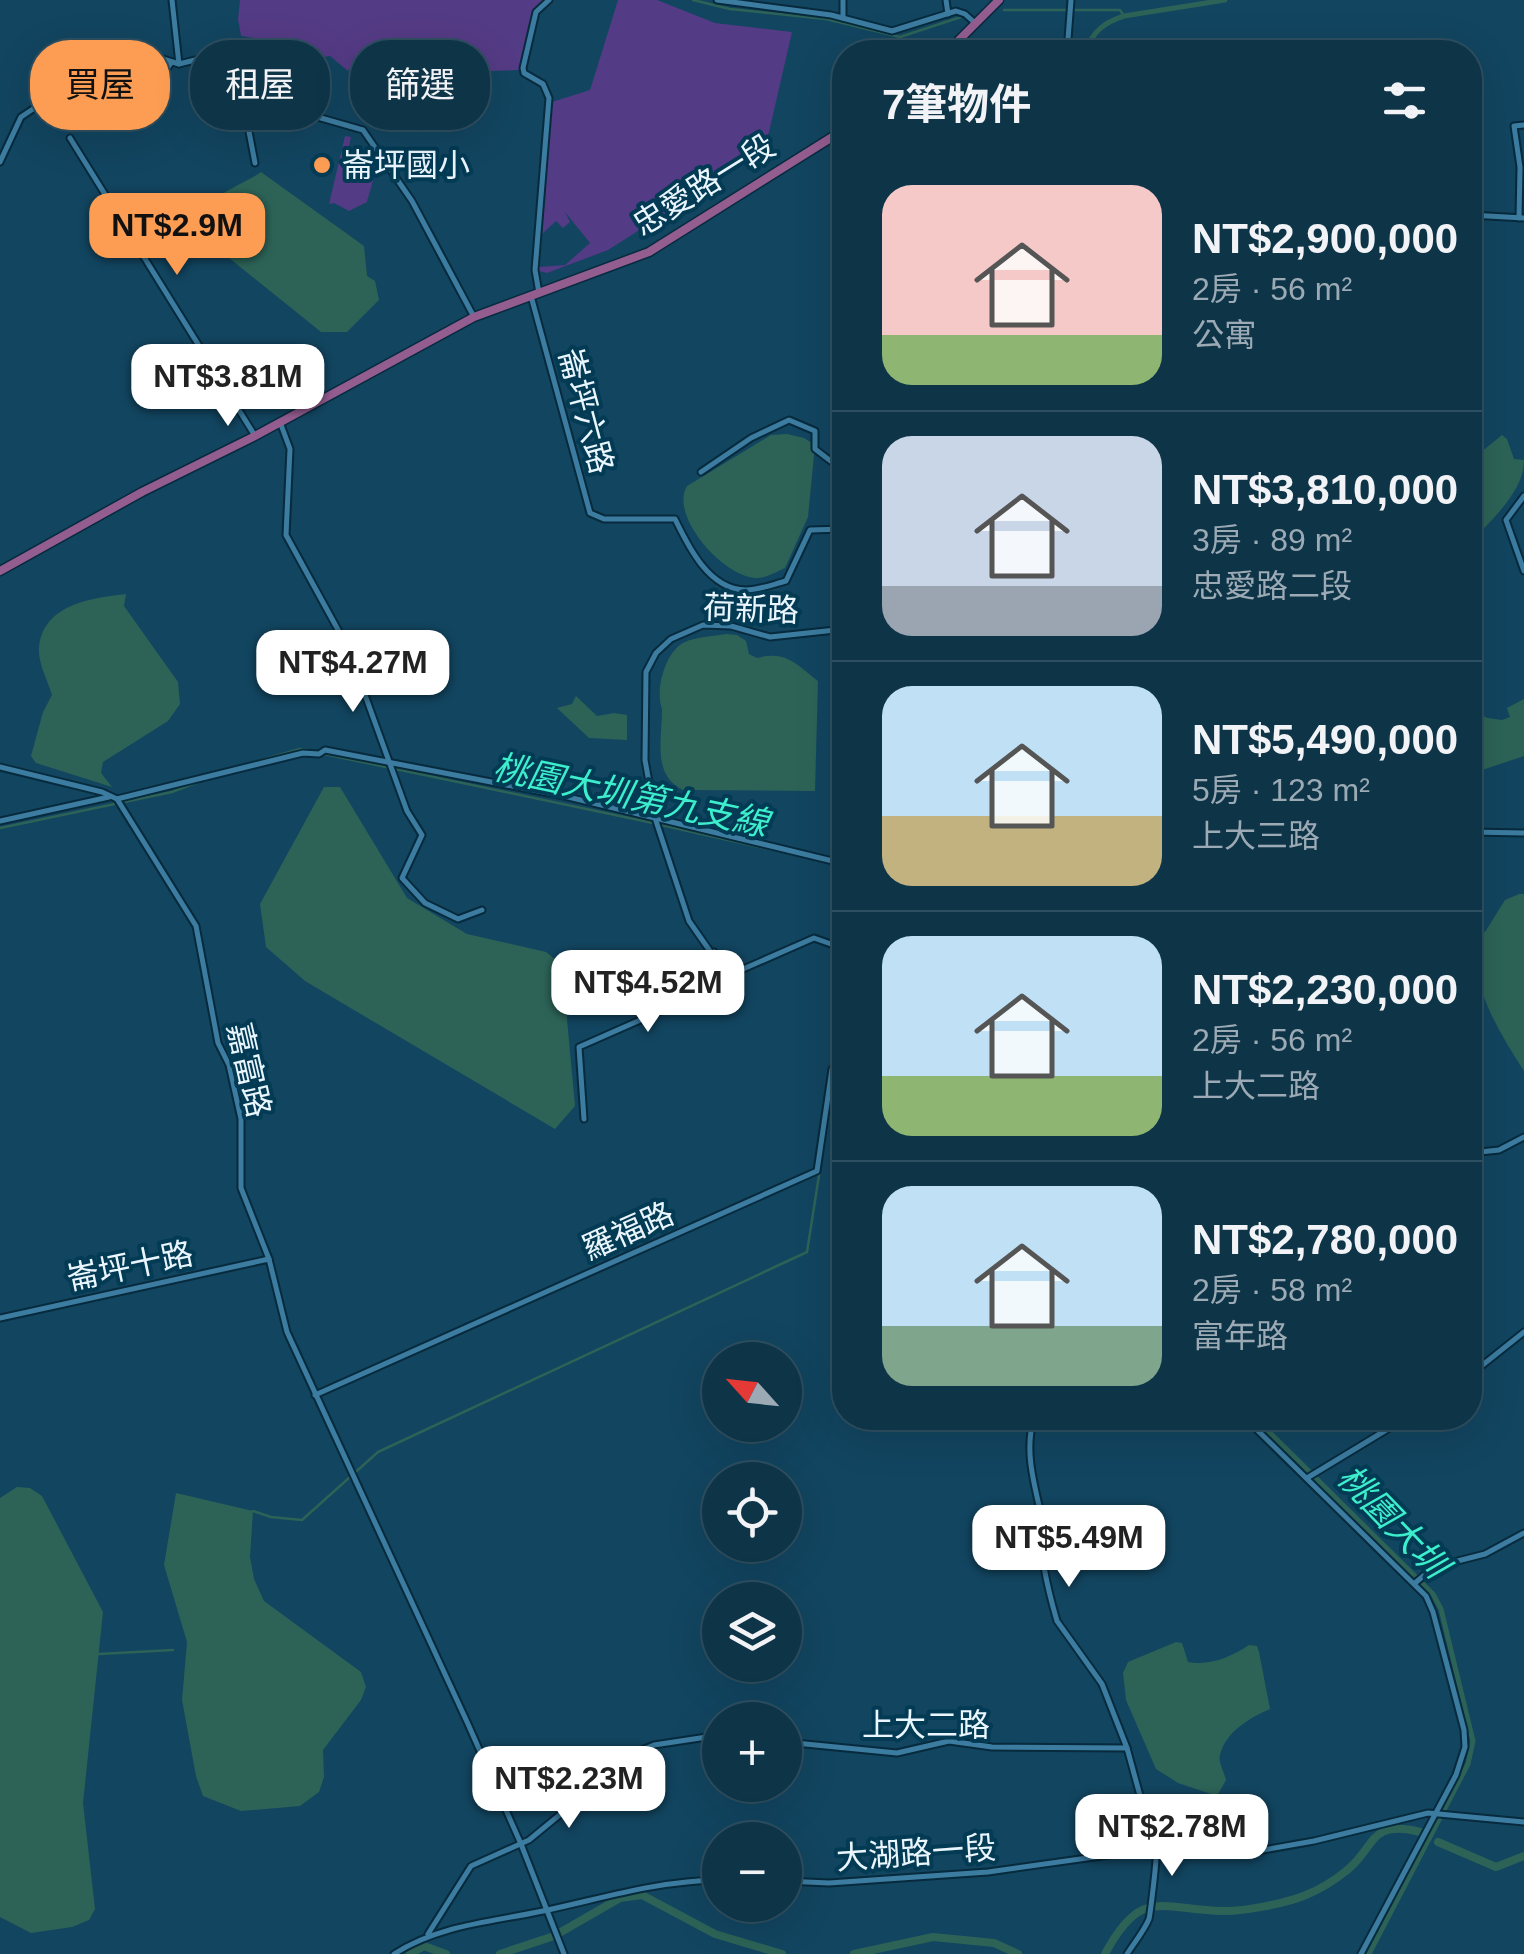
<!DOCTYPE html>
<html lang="zh-TW">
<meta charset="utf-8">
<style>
body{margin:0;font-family:Helvetica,"Noto Sans TC",sans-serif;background:#1c3f52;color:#f1f3f6;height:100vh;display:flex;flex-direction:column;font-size:38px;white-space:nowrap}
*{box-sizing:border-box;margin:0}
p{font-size:32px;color:#9baab4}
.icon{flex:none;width:55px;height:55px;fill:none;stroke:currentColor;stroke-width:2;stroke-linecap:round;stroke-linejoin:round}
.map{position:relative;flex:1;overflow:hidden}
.details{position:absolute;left:832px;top:40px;width:650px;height:1390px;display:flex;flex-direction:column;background:#0e3448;border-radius:40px;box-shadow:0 10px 40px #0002,0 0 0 2px #2e4f60}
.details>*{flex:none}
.banner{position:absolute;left:30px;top:40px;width:652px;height:90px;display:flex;gap:20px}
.needle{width:65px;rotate:297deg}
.tools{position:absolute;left:702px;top:1342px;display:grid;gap:20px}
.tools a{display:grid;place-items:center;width:100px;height:100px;border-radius:50%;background:#0e3448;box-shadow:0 10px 40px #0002,0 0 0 2px #2e4f60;font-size:50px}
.price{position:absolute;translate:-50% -85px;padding:0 22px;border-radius:20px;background:#fff;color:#222;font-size:32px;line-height:65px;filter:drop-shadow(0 2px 5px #0008)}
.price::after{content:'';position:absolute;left:50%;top:60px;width:30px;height:22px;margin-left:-15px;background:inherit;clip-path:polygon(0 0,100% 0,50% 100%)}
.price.selected{background:#fc9d53;color:#111}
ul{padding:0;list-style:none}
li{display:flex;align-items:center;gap:30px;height:250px;padding:0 50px}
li+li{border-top:2px solid #2e4f60}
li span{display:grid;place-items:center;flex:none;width:280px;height:200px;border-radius:30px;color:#555}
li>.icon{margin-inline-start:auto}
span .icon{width:120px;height:120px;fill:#fffc;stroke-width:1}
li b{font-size:42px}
h2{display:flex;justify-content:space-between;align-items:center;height:120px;padding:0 50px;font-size:42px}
.pill{padding:0 35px;border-radius:40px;background:#0e3448;box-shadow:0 10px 40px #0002,0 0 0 2px #2e4f60;font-size:35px;line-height:90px}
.pill.selected{background:#fc9d53;color:#111}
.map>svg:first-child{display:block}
</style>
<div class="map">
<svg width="1524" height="1954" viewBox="0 0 1524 1954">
<rect width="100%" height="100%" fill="#124560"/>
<g fill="#543b85">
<path d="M240,0H546L535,10L520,70L491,71L487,98L433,96V66L420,56C398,65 384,67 364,53L348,71L330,56L304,60L268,40L241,36L238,19Z"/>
<polygon points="618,0 657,0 715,23 792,32 769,132 764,145 742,158 718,180 608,250 547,273 539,271 539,267 565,265 590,243 565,212 570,222 563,228 556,221 542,234 552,102 590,90"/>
<path d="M345,136L351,137L348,151C388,143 373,180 367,202L349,211L334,203L329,204Z"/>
</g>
<g fill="#2d6357">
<path d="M261,172L364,246L367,276L375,281L379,300L347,332H321L198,233C195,198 237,189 261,172Z"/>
<path d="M787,434L804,438L815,445L808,517L785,568C776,572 764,579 755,578C723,576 669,516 687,486L771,435Z"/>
<path d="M1502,435L1507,439L1514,459L1524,460C1524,493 1490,520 1470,544V461Z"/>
<path d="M126,594L124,606L178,682L180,704L168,721L103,762L101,773L112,787L36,763L31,756L43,712L52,695C48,681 38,663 39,649C42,604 92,598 126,594Z"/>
<path d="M726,634L737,635L746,641L749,654L757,658C786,650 796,664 818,681L815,791L683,790C652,775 662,740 662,709C655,690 665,651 685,642C696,637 713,636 726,634Z"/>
<polygon points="576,696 597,716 614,713 627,715 627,740 589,738 557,708 572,704"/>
<polygon points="1524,699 1524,756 1470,774 1470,712 1488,718 1502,720 1510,717 1507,708"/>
<polygon points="324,787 340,787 407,898 467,934 546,952 562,965 575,1106 555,1129 305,981 266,947 260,904"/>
<path d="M1519,894H1524V1071C1497,1029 1471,987 1474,934L1485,932L1505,900Z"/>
<polygon points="17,1487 30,1488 42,1496 103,1612 83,1803 95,1909 89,1920 72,1927 31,1933 0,1917 0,1498"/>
<polygon points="176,1493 253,1511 250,1557 254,1579 264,1601 361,1672 366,1687 361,1700 323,1750 324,1777 319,1792 300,1806 241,1811 203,1796 196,1776 182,1700 187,1642 164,1565"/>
<path d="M1176,1642L1182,1643L1188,1662C1210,1666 1231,1657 1249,1645L1257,1646L1259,1652L1270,1709C1250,1718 1226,1731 1220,1755C1218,1762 1224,1772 1226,1780L1217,1796L1178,1783L1156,1769L1126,1700L1123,1673L1128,1662Z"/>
</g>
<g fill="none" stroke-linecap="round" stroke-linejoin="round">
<g stroke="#2d6357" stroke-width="2.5">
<polyline points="693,0 730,9 826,19 900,37 961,17"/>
<polyline points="1004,10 1120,10 1124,16"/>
<polyline points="324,754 653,823"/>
<polyline points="237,767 300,749 316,751"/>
<polyline points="661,825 814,859"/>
<polyline points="0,828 172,792 206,779"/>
<polyline points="843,1020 845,1006"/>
<polyline points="253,1511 271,1517 302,1520 378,1452 807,1252 842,1028"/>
<polyline points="99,1654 173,1650"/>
</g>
<g stroke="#2d6357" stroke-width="5">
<path d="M1084,52C1094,32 1102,23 1124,16L1225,0"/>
<polyline points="1255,1418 1433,1594 1441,1609 1473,1741 1468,1764 1369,1954"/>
</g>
<g stroke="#2d6357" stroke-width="8">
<polyline points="1438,1842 1496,1867 1524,1856"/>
<polyline points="410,1954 424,1946 446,1954"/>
<polyline points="500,1954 554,1936 620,1898 642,1895 715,1934 782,1954"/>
<polyline points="854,1954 933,1937 994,1943 1018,1954"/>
<path d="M1105,1954C1141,1887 1160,1909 1222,1911C1242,1912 1287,1903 1306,1895C1318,1890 1335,1880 1346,1871C1376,1848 1368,1819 1420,1832"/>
</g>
<g stroke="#072a3d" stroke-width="9">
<g id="minor">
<polyline points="172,0 179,64"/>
<polyline points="717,0 831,15 892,31 956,11 965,14 975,23"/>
<polyline points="843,0 843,18"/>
<polyline points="946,0 948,14"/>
<polyline points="977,52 1010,47 1060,52"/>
<polyline points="1067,52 1071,0"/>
<polyline points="135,113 171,63"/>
<polyline points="70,138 255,436"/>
<polyline points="0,162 21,117 66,87 134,55 147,54 179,64 239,49 252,95 258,100 363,130 412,201 474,317"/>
<polyline points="255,163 246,116 258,100"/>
<polyline points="1470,215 1524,218"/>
<polyline points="1519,218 1520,167 1514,126 1524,125"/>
<polyline points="539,293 535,270 549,98 543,84 524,73 523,68 536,12 549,0"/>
<path d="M531,296L590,513L604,519H675C688,546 709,590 746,590C759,590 774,584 786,581L810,530L845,529"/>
<polyline points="280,422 290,449 286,535 348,648 407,811 422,835 402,878 425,903 458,919 482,910"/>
<polyline points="701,472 751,438 789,420 815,431 815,449 845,472"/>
<polyline points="1524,496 1506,520 1524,571"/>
<polyline points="845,629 770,637 731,626 703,625 671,639 656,653 646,672 645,760 656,821 689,921 712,954 714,952 734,973 814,938 845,949"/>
<polyline points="0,767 102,792 117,799 196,926 218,1043 229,1065 241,1119 241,1188 269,1259 287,1332 468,1724 521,1844 564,1954"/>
<polyline points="117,799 303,753 319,754 325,750 564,796 845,864"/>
<polyline points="0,821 109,797"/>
<polyline points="1470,832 1524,833"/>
<polyline points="584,1119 579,1047 697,995 689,975 682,967 698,963 712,954"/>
<polyline points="1470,1153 1499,1150 1524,1137"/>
<polyline points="0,1318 269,1259"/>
<polyline points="1470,1375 1524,1332"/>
<polyline points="315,1395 817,1171 832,1069 840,1063 845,1022"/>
<path d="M1034,1418C1022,1457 1039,1496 1045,1535C1046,1546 1042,1557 1044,1567C1047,1584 1052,1604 1057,1621L1102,1684L1127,1748L1156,1854C1157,1860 1150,1915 1149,1919C1144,1931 1134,1943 1127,1954"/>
<polyline points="1245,1418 1426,1596 1433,1612 1464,1730 1465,1747 1456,1775 1361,1954"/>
<polyline points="1307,1478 1406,1418"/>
<polyline points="1415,1583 1434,1567 1485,1554 1524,1533"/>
<polyline points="785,1742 897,1753 949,1741 992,1747 1127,1748"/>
<polyline points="785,1881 829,1883 988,1872 1137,1851 1156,1854 1241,1854 1314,1841 1428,1813 1524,1822"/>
<polyline points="428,1934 471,1866 529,1840 635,1753 654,1745 720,1735"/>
<path d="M394,1954C439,1925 491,1922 543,1911C604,1898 656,1881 720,1880"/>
</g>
</g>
<g stroke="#072a3d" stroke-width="11">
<g id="major">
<polyline points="947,52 999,0"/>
<polyline points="0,571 142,492 255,436 474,317 649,252 845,129"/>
</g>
</g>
<use href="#minor" stroke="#3c7ca0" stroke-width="5"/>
<use href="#major" stroke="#945d90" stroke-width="8"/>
</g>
<circle fill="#fc9d53" stroke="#033a54" stroke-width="4" cx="322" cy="165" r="10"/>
<g text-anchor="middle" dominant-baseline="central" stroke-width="8" stroke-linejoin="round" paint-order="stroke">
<g font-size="32" fill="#eaf6fe" stroke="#033a54" text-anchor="start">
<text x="342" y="165">崙坪國小</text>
</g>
<g font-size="32" fill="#eaf6fe" stroke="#033a54">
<text transform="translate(704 185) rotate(-32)">忠愛路一段</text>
<text transform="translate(586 411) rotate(75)">崙坪六路</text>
<text transform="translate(751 609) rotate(2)">荷新路</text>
<text transform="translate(249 1070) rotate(77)">嘉富路</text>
<text transform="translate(628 1231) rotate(-24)">羅福路</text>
<text transform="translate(130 1266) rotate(-12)">崙坪十路</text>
<text x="926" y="1725">上大二路</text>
<text transform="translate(916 1853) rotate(-4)">大湖路一段</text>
</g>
<g font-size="35" font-style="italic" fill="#3ceecc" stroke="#033a54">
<text transform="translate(631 795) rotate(12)">桃園大圳第九支線</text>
<text transform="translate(1393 1521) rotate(46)">桃園大圳</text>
</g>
</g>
</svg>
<div class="tools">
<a><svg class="needle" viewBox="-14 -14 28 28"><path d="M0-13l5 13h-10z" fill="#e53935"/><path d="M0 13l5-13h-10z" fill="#9baab4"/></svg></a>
<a><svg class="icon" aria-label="locate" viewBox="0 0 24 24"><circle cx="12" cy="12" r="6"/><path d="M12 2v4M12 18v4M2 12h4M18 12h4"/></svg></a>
<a><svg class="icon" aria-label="layers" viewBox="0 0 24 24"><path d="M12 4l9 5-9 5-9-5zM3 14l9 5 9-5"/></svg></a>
<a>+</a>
<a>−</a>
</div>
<b class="price selected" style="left:177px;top:278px">NT$2.9M</b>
<b class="price" style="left:228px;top:429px">NT$3.81M</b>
<b class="price" style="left:353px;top:715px">NT$4.27M</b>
<b class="price" style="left:648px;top:1035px">NT$4.52M</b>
<b class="price" style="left:1069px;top:1590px">NT$5.49M</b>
<b class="price" style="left:569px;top:1831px">NT$2.23M</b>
<b class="price" style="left:1172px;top:1879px">NT$2.78M</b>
<div class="banner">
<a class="pill selected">買屋</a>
<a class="pill">租屋</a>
<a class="pill">篩選</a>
</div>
<section class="details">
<h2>7筆物件<svg class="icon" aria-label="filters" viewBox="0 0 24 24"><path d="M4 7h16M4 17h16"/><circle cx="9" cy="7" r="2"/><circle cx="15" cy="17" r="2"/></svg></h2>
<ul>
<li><span style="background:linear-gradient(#f6c9c9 75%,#8fb573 0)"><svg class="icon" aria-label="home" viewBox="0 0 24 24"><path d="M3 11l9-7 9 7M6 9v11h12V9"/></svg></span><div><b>NT$2,900,000</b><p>2房 · 56 m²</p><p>公寓</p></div></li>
<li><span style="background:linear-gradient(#c9d6e8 75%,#9aa5b1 0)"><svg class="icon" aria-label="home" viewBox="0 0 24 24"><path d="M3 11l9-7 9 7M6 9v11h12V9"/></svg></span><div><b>NT$3,810,000</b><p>3房 · 89 m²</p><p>忠愛路二段</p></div></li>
<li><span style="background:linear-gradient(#bfe0f5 65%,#c2b280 0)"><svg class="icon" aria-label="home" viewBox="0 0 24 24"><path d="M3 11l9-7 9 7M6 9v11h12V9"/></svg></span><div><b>NT$5,490,000</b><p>5房 · 123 m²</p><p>上大三路</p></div></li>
<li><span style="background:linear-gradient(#bfe0f5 70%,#8fb573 0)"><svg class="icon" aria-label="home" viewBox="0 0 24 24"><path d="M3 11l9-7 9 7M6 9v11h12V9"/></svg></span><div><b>NT$2,230,000</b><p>2房 · 56 m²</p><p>上大二路</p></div></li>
<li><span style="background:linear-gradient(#bfe0f5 70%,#7fa58c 0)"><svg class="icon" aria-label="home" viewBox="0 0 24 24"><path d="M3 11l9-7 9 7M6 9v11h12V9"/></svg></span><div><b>NT$2,780,000</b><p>2房 · 58 m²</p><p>富年路</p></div></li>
</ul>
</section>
</div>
